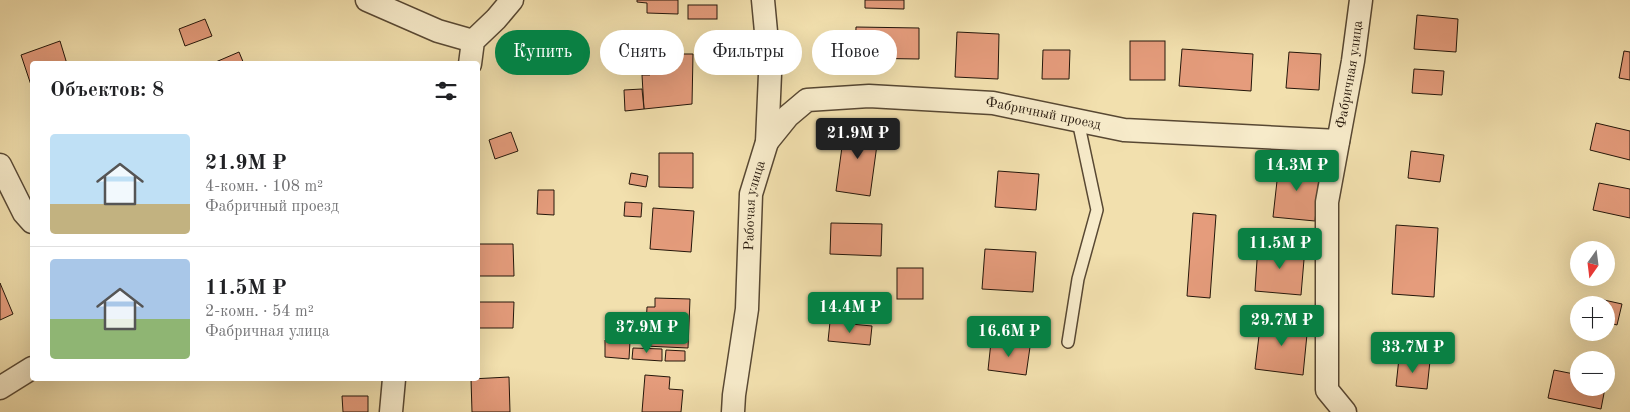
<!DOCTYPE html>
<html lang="ru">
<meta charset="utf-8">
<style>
body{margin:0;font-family:"Old Standard TT",serif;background:#f6f6f6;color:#202124;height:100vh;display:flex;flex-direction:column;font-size:19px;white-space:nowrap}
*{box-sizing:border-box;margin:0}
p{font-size:16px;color:#757577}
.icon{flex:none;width:28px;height:28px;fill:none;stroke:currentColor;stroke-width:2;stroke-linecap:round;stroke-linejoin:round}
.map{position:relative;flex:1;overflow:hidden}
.sheet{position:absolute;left:30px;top:61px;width:450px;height:320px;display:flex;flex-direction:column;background:#fff;border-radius:5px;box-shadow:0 5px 20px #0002}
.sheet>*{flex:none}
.hud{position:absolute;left:495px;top:30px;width:475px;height:45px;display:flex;gap:10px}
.needle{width:32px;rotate:194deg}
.tools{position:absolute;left:1570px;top:241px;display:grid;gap:10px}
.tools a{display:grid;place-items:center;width:45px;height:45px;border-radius:50%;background:#fff;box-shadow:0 5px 20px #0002;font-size:25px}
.price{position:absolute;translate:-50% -42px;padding:0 11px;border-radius:5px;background:#0b8043;color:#fff;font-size:16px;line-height:32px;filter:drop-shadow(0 1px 2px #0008)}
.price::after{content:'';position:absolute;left:50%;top:30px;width:15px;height:11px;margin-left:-8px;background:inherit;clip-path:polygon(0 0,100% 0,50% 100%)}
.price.selected{background:#222;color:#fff}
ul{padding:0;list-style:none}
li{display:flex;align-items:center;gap:15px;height:125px;padding:0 20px}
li+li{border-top:1px solid #e0e0e0}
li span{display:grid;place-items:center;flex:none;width:140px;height:100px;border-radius:5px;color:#555}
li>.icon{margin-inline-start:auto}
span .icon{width:60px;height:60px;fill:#fffc;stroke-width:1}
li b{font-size:21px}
h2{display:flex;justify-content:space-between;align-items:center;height:60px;padding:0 20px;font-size:21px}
.chip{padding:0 18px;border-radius:22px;background:#fff;box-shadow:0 5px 20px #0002;font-size:18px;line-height:45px}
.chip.selected{background:#0b8043;color:#fff}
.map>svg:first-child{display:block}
</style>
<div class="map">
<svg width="1630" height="412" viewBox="0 0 1630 412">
<rect width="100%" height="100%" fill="#f2e0ae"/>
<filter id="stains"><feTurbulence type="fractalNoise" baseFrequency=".004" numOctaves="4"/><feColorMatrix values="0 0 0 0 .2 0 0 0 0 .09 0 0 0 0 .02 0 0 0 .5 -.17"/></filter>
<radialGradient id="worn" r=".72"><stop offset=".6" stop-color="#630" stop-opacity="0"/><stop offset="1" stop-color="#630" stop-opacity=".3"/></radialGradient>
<g fill="#e59c7c" stroke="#24160a">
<polygon points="637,0 678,0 678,14 647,13 647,3 637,2"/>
<polygon points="865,0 904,0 904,9 865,8"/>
<rect x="688" y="5" width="29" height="14"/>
<polygon points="1417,15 1458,19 1456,52 1414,49"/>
<polygon points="205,19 212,36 185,46 179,29"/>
<polygon points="856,27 919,28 919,59 855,58"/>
<polygon points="957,32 999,34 998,79 955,77"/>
<polygon points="60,41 67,64 32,64 32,88 21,55"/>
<rect x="1130" y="41" width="35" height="39"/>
<polygon points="1182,49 1253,54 1251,91 1179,86"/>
<polygon points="1043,50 1070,50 1069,79 1042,79"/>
<polygon points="1624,51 1630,52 1630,80 1619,78"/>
<polygon points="239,52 244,64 211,64"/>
<polygon points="1289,52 1321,54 1319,90 1286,88"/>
<polygon points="650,54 693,54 692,104 644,109 642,75 650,75"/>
<polygon points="1414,69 1444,71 1442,95 1412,93"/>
<polygon points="642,89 644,109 625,111 624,90"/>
<polygon points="1596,123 1630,131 1630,160 1590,150"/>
<polygon points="845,125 879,130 870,196 836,191"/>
<polygon points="511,132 518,151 495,159 489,140"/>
<polygon points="1411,151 1444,155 1440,182 1408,178"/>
<polygon points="659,153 693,153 693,188 659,187"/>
<polygon points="1279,163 1320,167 1315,221 1273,217"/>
<polygon points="998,171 1039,174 1036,210 995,207"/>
<polygon points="631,173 648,176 646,187 629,184"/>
<polygon points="1599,183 1630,189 1630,218 1593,210"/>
<polygon points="538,190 554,190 554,215 537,214"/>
<polygon points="625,202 642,203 641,217 624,216"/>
<polygon points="653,208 694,211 691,252 650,249"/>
<polygon points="1193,213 1216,215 1210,298 1187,296"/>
<polygon points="831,223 882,224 881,256 830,254"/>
<polygon points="1396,225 1438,228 1434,297 1392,294"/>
<polygon points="478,244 513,244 514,276 478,276"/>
<polygon points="1258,245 1305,248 1301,295 1255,291"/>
<polygon points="985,249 1036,252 1033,292 982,289"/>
<rect x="897" y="268" width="26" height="31"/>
<polygon points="0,283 13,314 0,320"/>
<polygon points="655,298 690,299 688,348 645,346 647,307 655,307"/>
<polygon points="1595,298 1622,304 1617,325 1606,322 1606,305 1593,305"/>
<polygon points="478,302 514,302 513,328 478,328"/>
<polygon points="1261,319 1308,324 1303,375 1255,369"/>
<polygon points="830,322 872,326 870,345 828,341"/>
<polygon points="605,340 630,341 629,359 605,357"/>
<polygon points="991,342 1030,347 1026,375 988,370"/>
<polygon points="633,348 662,349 662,361 632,359"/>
<polygon points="666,350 685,351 685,361 665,361"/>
<polygon points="1399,358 1430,361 1427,389 1396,386"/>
<polygon points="1554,370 1579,375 1579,388 1605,388 1601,409 1548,398"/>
<polygon points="645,375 670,377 669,389 683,390 681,412 642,412"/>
<polygon points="509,377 510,412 472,412 471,379"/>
<polygon points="342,396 368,396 368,412 343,412"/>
</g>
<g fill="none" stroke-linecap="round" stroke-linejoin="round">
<g stroke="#584833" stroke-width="14">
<polyline id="service" points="1068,342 1078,279 1097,210 1078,121"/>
</g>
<g stroke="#584833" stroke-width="25">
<g id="minor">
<polyline points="367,0 438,31 473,41"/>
<polyline points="470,64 473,41 496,19 512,0"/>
<path id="s1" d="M767,142L788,116L807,100L869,96L993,103L1124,130L1338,141"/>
<polyline points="0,165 24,213 32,222"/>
<polyline points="0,388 32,368"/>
<polyline points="391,412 394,379"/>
<path id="s2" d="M733,412L734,395L747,309L751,194L767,142L770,74L763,0"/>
<path id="s3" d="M1345,412L1327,390V202L1353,61L1361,0"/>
</g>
</g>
<use href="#service" stroke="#f7ebca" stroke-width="11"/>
<use href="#minor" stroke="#f7ebca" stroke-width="22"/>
</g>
<g text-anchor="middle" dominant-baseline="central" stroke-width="4.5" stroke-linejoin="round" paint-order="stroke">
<g font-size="14" fill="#24160a" stroke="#f7ebca">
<text stroke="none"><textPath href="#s3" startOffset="346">Фабричная улица</textPath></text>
<text stroke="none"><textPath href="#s1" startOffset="296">Фабричный проезд</textPath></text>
<text stroke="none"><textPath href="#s2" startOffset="208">Рабочая улица</textPath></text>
</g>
</g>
<rect width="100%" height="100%" filter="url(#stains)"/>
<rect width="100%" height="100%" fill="url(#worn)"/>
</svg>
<div class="tools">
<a><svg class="needle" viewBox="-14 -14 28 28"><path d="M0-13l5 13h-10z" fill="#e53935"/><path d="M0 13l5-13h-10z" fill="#757577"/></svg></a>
<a>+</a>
<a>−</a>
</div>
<b class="price selected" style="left:858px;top:160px">21.9M ₽</b>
<b class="price" style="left:1297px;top:192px">14.3M ₽</b>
<b class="price" style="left:1280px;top:270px">11.5M ₽</b>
<b class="price" style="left:850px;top:334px">14.4M ₽</b>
<b class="price" style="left:1282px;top:347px">29.7M ₽</b>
<b class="price" style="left:647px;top:354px">37.9M ₽</b>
<b class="price" style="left:1009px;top:358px">16.6M ₽</b>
<b class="price" style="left:1413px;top:374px">33.7M ₽</b>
<div class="hud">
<a class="chip selected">Купить</a>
<a class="chip">Снять</a>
<a class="chip">Фильтры</a>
<a class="chip">Новое</a>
</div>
<section class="sheet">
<h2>Объектов: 8<svg class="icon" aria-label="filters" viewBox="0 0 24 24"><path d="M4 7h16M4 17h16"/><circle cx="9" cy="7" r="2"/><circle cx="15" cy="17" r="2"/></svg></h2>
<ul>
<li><span style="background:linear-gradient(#bfe0f5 70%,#c2b280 0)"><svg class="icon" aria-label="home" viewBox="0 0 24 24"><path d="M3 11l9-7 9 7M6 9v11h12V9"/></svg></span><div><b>21.9M ₽</b><p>4-комн. · 108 m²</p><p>Фабричный проезд</p></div></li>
<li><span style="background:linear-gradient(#a9c7e8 60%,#8fb573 0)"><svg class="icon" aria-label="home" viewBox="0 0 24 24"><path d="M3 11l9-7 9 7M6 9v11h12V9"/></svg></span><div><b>11.5M ₽</b><p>2-комн. · 54 m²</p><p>Фабричная улица</p></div></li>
</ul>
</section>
</div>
